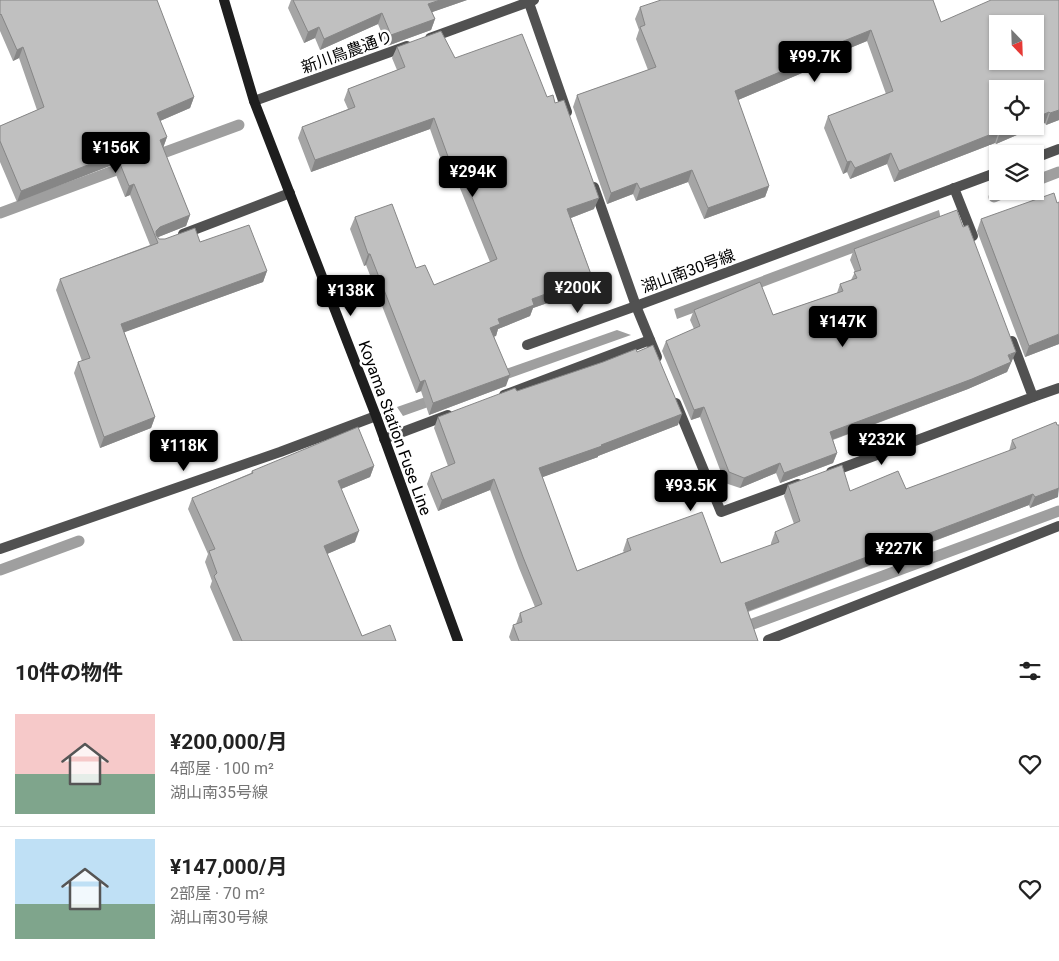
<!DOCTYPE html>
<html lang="ja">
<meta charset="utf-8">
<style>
body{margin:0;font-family:Roboto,"Noto Sans JP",sans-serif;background:#f2f2f2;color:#222;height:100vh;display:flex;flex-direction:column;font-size:19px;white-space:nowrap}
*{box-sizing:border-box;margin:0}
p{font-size:16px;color:#767676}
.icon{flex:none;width:28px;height:28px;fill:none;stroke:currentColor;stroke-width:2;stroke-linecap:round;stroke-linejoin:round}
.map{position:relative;height:641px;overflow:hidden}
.details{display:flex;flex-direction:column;background:#fff;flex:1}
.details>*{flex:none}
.needle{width:32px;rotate:157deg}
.controls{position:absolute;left:989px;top:15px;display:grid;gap:10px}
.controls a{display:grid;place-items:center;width:55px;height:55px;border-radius:0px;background:#fff;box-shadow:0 1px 4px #0004;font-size:25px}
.price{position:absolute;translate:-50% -42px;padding:0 11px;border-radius:5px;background:#000;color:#fff;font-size:16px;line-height:32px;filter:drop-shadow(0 1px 2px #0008)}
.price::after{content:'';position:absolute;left:50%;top:30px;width:15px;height:11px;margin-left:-8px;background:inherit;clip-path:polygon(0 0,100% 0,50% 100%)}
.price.current{background:#222;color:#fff}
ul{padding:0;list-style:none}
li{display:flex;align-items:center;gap:15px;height:125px;padding:0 15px}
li+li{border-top:1px solid #e0e0e0}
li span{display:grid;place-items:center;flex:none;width:140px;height:100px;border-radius:0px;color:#555}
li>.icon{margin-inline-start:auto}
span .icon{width:60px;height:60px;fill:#fffc;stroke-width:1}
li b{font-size:21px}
h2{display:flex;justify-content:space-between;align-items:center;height:60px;padding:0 15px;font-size:21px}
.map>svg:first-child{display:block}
</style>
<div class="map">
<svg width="1059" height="641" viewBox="0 0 1059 641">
<rect width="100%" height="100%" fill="#fff"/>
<g fill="#9f9f9f">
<polygon points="939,210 941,220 677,319 674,309"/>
<polygon points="617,330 631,335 403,416 397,407"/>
</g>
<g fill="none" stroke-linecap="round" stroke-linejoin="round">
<g stroke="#9f9f9f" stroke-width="11">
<polyline points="152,157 239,125"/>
<polyline points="1035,181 1059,172"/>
<polyline points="994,197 1008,191"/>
<polyline points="0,213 127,166"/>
<polyline points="0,570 79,541"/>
<polyline points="739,629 1059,511"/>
</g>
<polyline stroke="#515151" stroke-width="10" points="183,234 290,193"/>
<g stroke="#515151" stroke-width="10">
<polyline points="528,0 567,112"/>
<polyline points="430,38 534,0"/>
<polyline points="254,101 407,46"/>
<polyline points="1035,158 1059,149"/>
<polyline points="594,187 636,306 998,172"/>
<polyline points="954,188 973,236"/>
<polyline points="527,345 636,306 657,357"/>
<polyline points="504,395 650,340"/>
<polyline points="1033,397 1059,388"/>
<polyline points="676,403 721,512 798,484"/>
<polyline points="384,439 448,415"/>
<polyline points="831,472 1033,397 1012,341"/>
<polyline points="0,549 280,452 376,416"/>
<polyline points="769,641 768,640 1059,526"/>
</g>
<polyline stroke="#1e1e1e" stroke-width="10" points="224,0 254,101 376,416 458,641"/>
</g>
<g fill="#a5a5a5">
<polygon points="0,0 194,97 190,108 160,121 167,137 163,148 190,215 186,226 158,237 159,239 165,239 200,242 267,271 263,282 124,332 155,417 151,428 100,448 74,373 78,362 82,361 56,290 60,279 150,245 130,195 125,197 112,165 17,202 0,162 0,126 37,110 19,58 13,61 0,31"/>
<polygon points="291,0 467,0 432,12 435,19 431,30 387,46 378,24 320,50 315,38 304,43 288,8"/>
<polygon points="1059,0 1059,120 1046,125 1045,123 996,144 995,143 894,182 887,164 850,179 847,172 843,174 824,128 828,116 886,94 867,41 804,67 802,73 738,100 769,186 765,197 704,219 688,182 636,201 633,194 607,204 573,107 577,95 648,70 636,39 639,30 635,19 640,7 941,22"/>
<polygon points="397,47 455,58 547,97 594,209 571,218 592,277 588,289 533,308 530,316 498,329 496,336 494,336 506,386 429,415 421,391 416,393 366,265 364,266 350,229 355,217 416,268 434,285 490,262 453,171 446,174 430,129 311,172 298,138 302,127 348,109 344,100 348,89 397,70 392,58"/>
<polygon points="981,219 1059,344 1025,357 977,231"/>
<polygon points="854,249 1012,362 1011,362 1007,372 968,389 833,440 837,453 833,463 780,483 776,473 740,488 725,483 700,417 691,420 662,351 666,341 694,329 690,320 694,310 773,315 837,293 840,284 851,280 855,272 850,260"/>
<polygon points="637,352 678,425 598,456 598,457 542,477 577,571 624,552 623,551 627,539 721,563 771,545 771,543 775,532 794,524 784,496 788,485 850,491 906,489 1009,451 1012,440 1058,497 1030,508 1029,505 748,612 758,641 511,641 509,637 513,625 516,624 520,613 535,607 519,568 490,490 438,511 427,484 431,473 448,466 434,428 438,417"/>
<polygon points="374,466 370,477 341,489 355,542 327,554 362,636 396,641 233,641 210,587 212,581 205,562 208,554 188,509 192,498 251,473 252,471"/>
</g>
<g fill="#868686">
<polygon points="440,0 467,0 424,15 428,4"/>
<polygon points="382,13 378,24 320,50 324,39"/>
<polygon points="435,19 431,30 387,46 391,35"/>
<polygon points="319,27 315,38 304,43 308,32"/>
<polygon points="871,30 867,41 804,67 802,73 731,103 735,91 804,57"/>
<polygon points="23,47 19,58 13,61 17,50"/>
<polygon points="194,97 190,108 153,124 157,113"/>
<polygon points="1059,110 1059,120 1046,125 1050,113"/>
<polygon points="1049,112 1045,123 996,144 1000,132 1015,126 1035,126 1035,118"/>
<polygon points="434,118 430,129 311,172 315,160"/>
<polygon points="999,131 995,143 894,182 899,171"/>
<polygon points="167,137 163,148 160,140"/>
<polygon points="891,153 887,164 850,179 855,168"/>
<polygon points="116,154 112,165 17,202 21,191"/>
<polygon points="457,160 453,171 446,174 450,162"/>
<polygon points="851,161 847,172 843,174 847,162"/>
<polygon points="692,170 688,182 636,201 640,189"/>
<polygon points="637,183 633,194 607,204 611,193"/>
<polygon points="134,184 130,195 125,197 129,186"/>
<polygon points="769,186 765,197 704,219 708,208"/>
<polygon points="599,198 594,209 563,221 567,209"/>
<polygon points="190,215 186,226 156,238 156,231 160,227"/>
<polygon points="368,254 370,254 366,265 364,266"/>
<polygon points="267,271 263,282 117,335 121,324"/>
<polygon points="592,277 588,289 533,308 530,316 498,329 496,336 486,340 490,328 498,319 532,299"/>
<polygon points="1059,334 1059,344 1025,357 1029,346"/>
<polygon points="1016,352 1007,372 968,389 826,442 830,432"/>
<polygon points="510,375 506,386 429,415 433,403"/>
<polygon points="425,380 421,391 416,393 420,382"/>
<polygon points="704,407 700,417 691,420 694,410"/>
<polygon points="682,414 678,425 598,456 598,457 535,480 539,468"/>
<polygon points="155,417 151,428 100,448 104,437"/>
<polygon points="837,453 833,463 780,483 784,473"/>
<polygon points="780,463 776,473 740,488 744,478"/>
<polygon points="374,466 370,477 334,492 338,481"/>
<polygon points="494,479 490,490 438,511 442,500"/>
<polygon points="1059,488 1058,497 1030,508 1035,497"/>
<polygon points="1033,494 1029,505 740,614 745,603"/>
<polygon points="359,531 355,542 320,557 324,546"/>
</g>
<g fill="#c0c0c0" stroke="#868686" fill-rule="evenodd">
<polygon points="0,0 157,0 194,97 157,113 167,137 160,140 190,215 160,227 156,231 156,235 159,239 165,239 195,228 200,242 249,225 267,271 121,324 155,417 104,437 78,362 90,358 60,279 158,243 134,184 129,186 116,154 21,191 0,141 0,126 44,107 23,47 17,50 1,14 0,15"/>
<polygon points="293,0 440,0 428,4 435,19 391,35 382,13 324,39 319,27 308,32"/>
<path d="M661,0H933L941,22L991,0H1059V110L1050,113L1049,112L1035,118V89H998V126H1015L1000,132L999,131L899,171L891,153L855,168L851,161L847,162L828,116L893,91L871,30L804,57L806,61L735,91L769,186L708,208L692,170L640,189L637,183L611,193L577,95L656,67L640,27L645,25L640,7ZM998,24H1035V61H998Z"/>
<polygon points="441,31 455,58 522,34 547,97 553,95 555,103 564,100 599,198 567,209 592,277 532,299 534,305 498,319 500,324 490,328 510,375 433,403 425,380 420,382 370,254 368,254 355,217 392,204 416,268 425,265 434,285 497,259 457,160 450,162 434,118 315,160 302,127 355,107 348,89 405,67 397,47"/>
<polygon points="1054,193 1057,203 1059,202 1059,334 1029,346 981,219"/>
<polygon points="957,210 963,227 968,225 1016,352 1008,355 1011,362 972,379 830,432 837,453 784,473 780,463 744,478 729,472 704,407 694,410 666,341 700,326 694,310 760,282 773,315 843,291 840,284 857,278 854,272 861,270 854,249"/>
<polygon points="653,345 682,414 601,445 602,446 539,468 577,571 631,550 627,539 702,512 721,563 779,542 775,532 800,521 788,485 842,465 850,491 898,471 906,489 1016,448 1012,440 1056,422 1057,425 1059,425 1059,488 1035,497 1033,494 745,603 758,641 519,641 513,625 522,622 520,613 542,604 523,557 494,479 442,500 431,473 455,463 438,417 515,388 517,391 603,362 636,349 637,352"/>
<polygon points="358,427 374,466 338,481 359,531 324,546 362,636 390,625 396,641 242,641 214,576 217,573 209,551 215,549 192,498 253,473 252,471"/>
</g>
<g text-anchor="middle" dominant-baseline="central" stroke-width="5" stroke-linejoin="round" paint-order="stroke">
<g font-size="16" fill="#000" stroke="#fff">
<text transform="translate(347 52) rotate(-20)">新川鳥農通り</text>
<text transform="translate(688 271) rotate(-20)">湖山南30号線</text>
<text transform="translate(395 428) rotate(70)">Koyama Station Fuse Line</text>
</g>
</g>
</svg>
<div class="controls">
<a><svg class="needle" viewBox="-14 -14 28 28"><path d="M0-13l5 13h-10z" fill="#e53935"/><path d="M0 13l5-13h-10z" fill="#767676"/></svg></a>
<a><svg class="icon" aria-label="locate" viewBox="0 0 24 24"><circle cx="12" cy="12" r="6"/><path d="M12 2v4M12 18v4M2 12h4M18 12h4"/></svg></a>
<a><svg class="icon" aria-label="layers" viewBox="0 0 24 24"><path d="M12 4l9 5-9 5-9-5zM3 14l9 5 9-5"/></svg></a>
</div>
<b class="price" style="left:815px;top:83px">¥99.7K</b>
<b class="price" style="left:116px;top:174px">¥156K</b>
<b class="price" style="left:473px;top:198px">¥294K</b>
<b class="price current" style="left:578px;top:314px">¥200K</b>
<b class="price" style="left:351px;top:317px">¥138K</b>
<b class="price" style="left:843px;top:348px">¥147K</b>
<b class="price" style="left:882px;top:466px">¥232K</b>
<b class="price" style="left:184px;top:472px">¥118K</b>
<b class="price" style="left:691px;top:512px">¥93.5K</b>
<b class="price" style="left:899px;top:575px">¥227K</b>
</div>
<section class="details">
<h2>10件の物件<svg class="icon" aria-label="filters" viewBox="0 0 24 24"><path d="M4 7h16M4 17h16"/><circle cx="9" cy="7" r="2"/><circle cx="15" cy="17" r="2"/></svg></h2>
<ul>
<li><span style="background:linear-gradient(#f6c9c9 60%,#7fa58c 0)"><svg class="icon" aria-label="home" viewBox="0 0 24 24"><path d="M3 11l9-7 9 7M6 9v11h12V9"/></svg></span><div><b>¥200,000/月</b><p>4部屋 · 100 m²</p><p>湖山南35号線</p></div><svg class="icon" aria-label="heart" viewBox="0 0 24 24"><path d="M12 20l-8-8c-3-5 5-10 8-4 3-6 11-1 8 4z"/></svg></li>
<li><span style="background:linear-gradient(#bfe0f5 65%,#7fa58c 0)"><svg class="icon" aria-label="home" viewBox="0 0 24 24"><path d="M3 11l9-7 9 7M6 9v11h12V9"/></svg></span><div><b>¥147,000/月</b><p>2部屋 · 70 m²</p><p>湖山南30号線</p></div><svg class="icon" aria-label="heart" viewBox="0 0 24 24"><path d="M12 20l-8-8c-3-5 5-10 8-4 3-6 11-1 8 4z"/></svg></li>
</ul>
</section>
